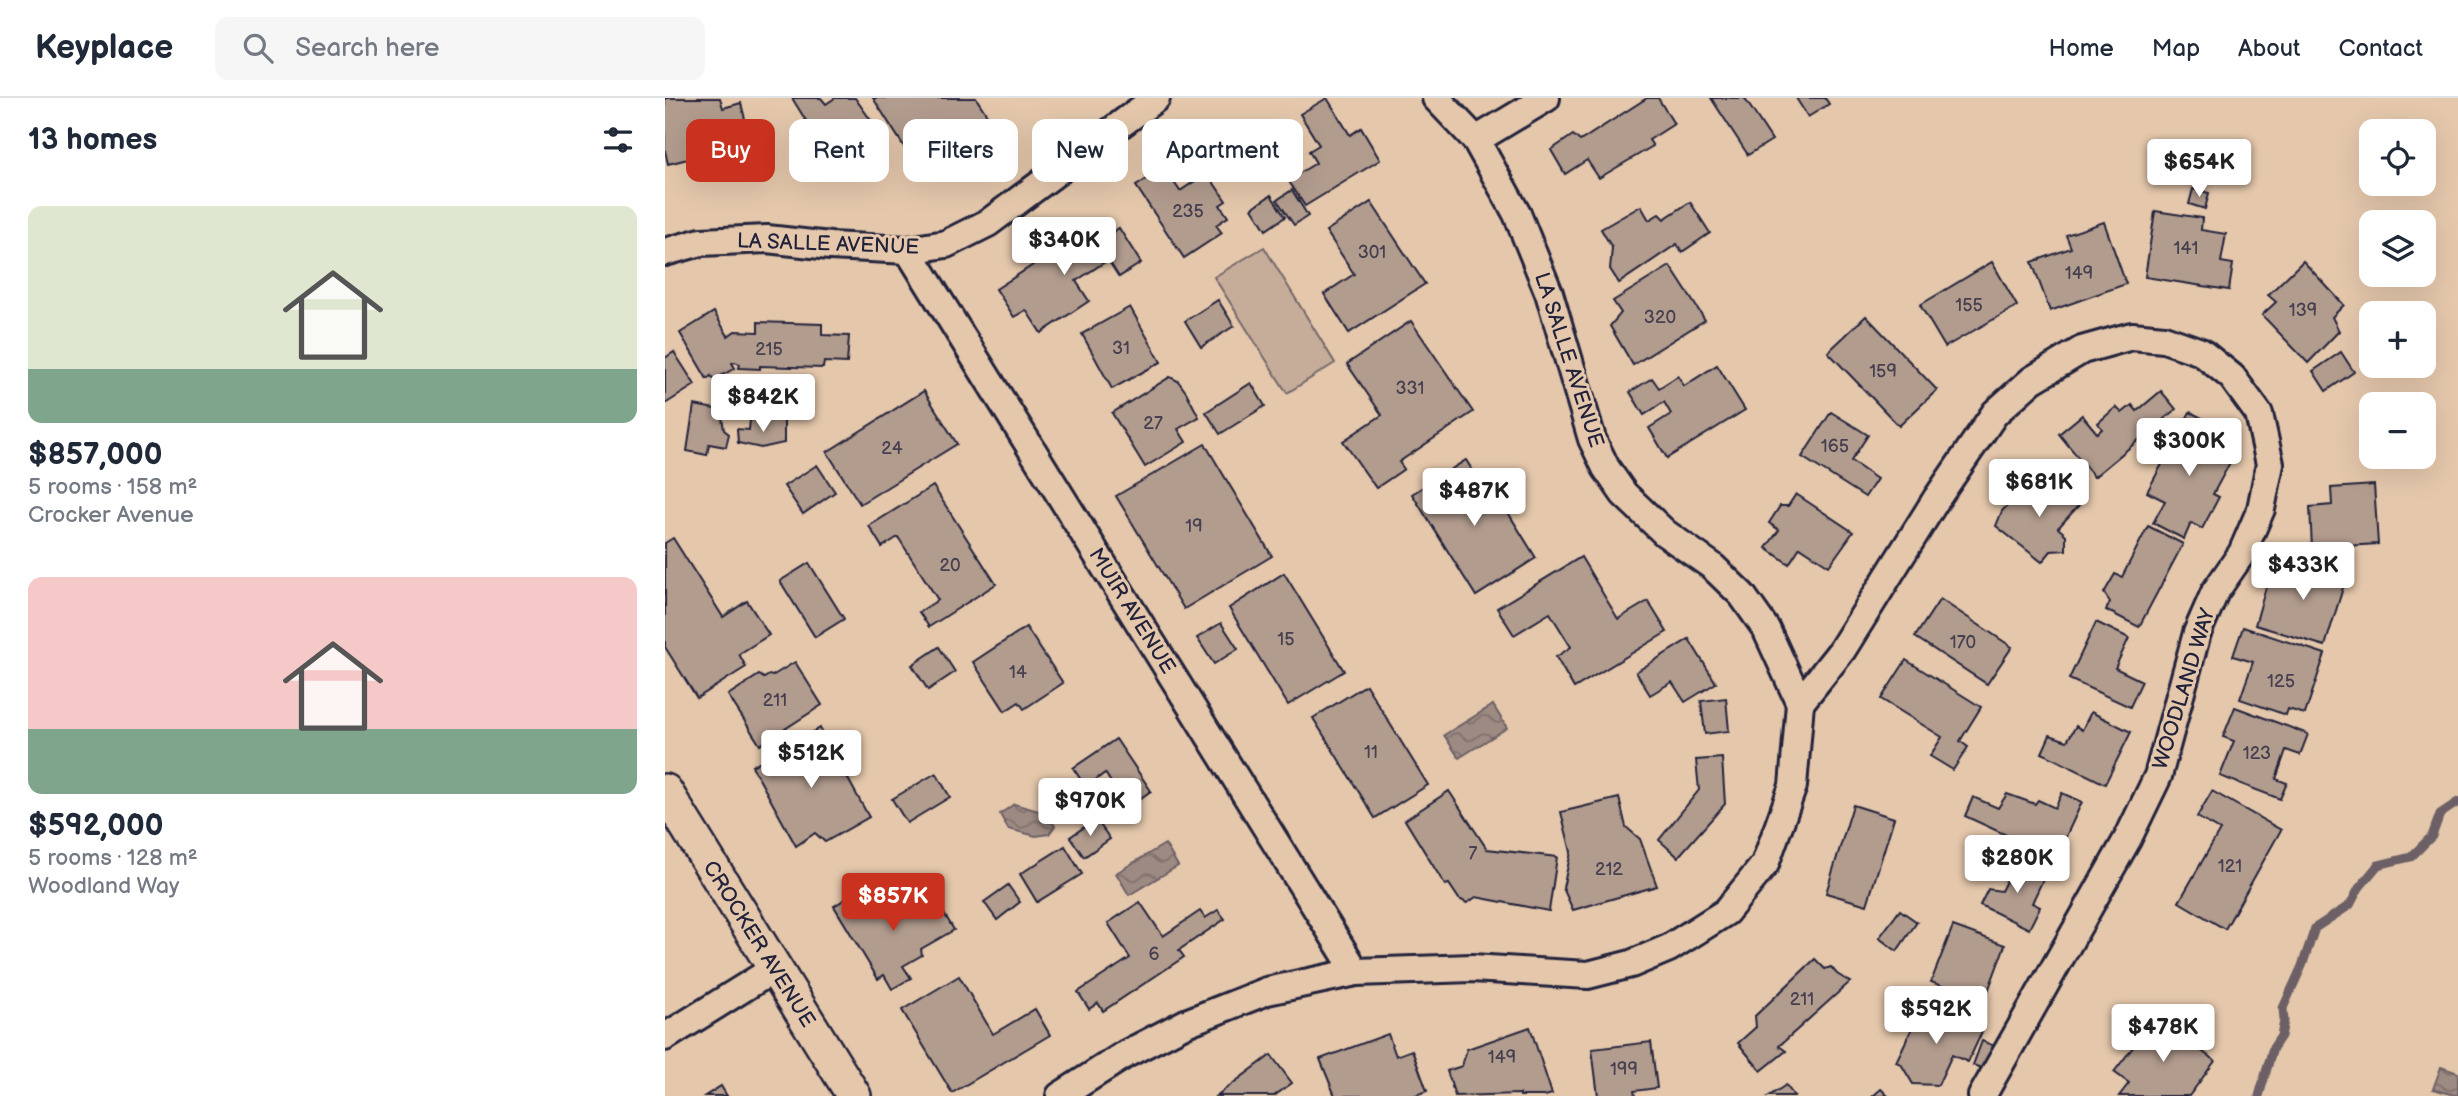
<!DOCTYPE html>
<meta charset="utf-8">
<style>
body{margin:0;font-family:"Balsamiq Sans",sans-serif;background:#f6f6f7;color:#1f2937;height:100vh;display:flex;flex-direction:column;font-size:26px;white-space:nowrap}
*{box-sizing:border-box;margin:0}
p{font-size:23px;color:#747a83}
.icon{flex:none;width:38px;height:38px;fill:none;stroke:currentColor;stroke-width:2;stroke-linecap:round;stroke-linejoin:round}
.map{position:relative;flex:1;overflow:hidden}
.panel{display:flex;flex-direction:column;background:#fff;width:665px}
.panel>*{flex:none}
.guide{position:absolute;left:21px;top:21px;width:665px;height:63px;display:flex;gap:14px}
.fabs{position:absolute;left:1694px;top:21px;display:grid;gap:14px}
.fabs a{display:grid;place-items:center;width:77px;height:77px;border-radius:14px;background:#fff;box-shadow:0 7px 28px #0002;font-size:35px}
.price{position:absolute;translate:-50% -60px;padding:0 16px;border-radius:7px;background:#fff;color:#222;font-size:23px;line-height:46px;filter:drop-shadow(0 2px 4px #0008)}
.price::after{content:'';position:absolute;left:50%;top:42px;width:21px;height:16px;margin-left:-10px;background:inherit;clip-path:polygon(0 0,100% 0,50% 100%)}
.price.current{background:#c8321e;color:#fff}
ul{padding:0;list-style:none}
li{display:grid;align-content:center;gap:14px;height:371px;padding:0 28px}
li span{display:grid;place-items:center;height:217px;border-radius:14px;color:#555}
li>.icon{margin-inline-start:auto}
span .icon{width:126px;height:126px;fill:#fffc;stroke-width:1}
li b{font-size:30px}
h2{display:flex;justify-content:space-between;align-items:center;height:84px;padding:0 28px;font-size:30px}
.tag{padding:0 24px;border-radius:14px;background:#fff;box-shadow:0 7px 28px #0002;font-size:24px;line-height:63px}
.tag.current{background:#c8321e;color:#fff}
header{display:flex;align-items:center;gap:42px;box-sizing:border-box;height:98px;padding:0 35px;background:#fff;border-bottom:2px solid #e0e1e3}
header strong{font-size:33px}
nav{display:flex;gap:38px;margin-inline-start:auto;font-size:24px}
.search{width:490px;height:63px;background:#f6f6f7;display:flex;align-items:center;gap:18px;box-sizing:border-box;padding:0 24px;border-radius:14px;color:#747a83;font-size:26px}
main{display:flex;flex:1;min-height:0}
.map>svg:first-child{display:block}
</style>
<header>
<strong>Keyplace</strong>
<div class="search"><svg class="icon" aria-label="search" viewBox="0 0 24 24"><circle cx="10" cy="10" r="6"/><path d="M15 15l6 6"/></svg>Search here</div>
<nav><a>Home</a><a>Map</a><a>About</a><a>Contact</a></nav>
</header>
<main>
<section class="panel">
<h2>13 homes<svg class="icon" aria-label="filters" viewBox="0 0 24 24"><path d="M4 7h16M4 17h16"/><circle cx="9" cy="7" r="2"/><circle cx="15" cy="17" r="2"/></svg></h2>
<ul>
<li><span style="background:linear-gradient(#dfe7d0 75%,#7fa58c 0)"><svg class="icon" aria-label="home" viewBox="0 0 24 24"><path d="M3 11l9-7 9 7M6 9v11h12V9"/></svg></span><div><b>$857,000</b><p>5 rooms · 158 m²</p><p>Crocker Avenue</p></div></li>
<li><span style="background:linear-gradient(#f6c9c9 70%,#7fa58c 0)"><svg class="icon" aria-label="home" viewBox="0 0 24 24"><path d="M3 11l9-7 9 7M6 9v11h12V9"/></svg></span><div><b>$592,000</b><p>5 rooms · 128 m²</p><p>Woodland Way</p></div></li>
</ul>
</section>
<div class="map">
<svg width="1793" height="998" viewBox="0 0 1793 998">
<defs>
<pattern id="water-waves" width="16" height="10" patternUnits="userSpaceOnUse" patternTransform="scale(1.75)"><rect width="16" height="10" fill="#9d8a82"/><path d="M0 5q4-4 8 0t8 0" fill="none" stroke="#80706c"/></pattern>
</defs>
<rect width="100%" height="100%" fill="#e5c8ac"/>
<filter id="ink" filterUnits="userSpaceOnUse"><feTurbulence type="fractalNoise" baseFrequency=".0143" numOctaves="2"/><feDisplacementMap in="SourceGraphic" scale="14" xChannelSelector="R" yChannelSelector="G"/><feConvolveMatrix kernelMatrix="1 2 1 2 8 2 1 2 1" color-interpolation-filters="sRGB"/></filter>
<g filter="url(#ink)">
<polygon fill="#c6ad9a" stroke="#74686a" stroke-width="2" points="599,149 670,265 622,295 549,179"/>
<g fill="url(#water-waves)" stroke="#6c6066" stroke-width="2">
<polygon points="828,607 842,630 794,660 779,637"/>
<polygon points="349,706 381,715 390,728 384,736 371,738 343,731 335,716"/>
<polygon points="500,746 513,768 464,797 451,775"/>
<polygon points="1776,969 1793,975 1793,998 1768,991"/>
</g>
<g fill="none" stroke-linecap="round" stroke-linejoin="round">
<polyline stroke="#6c6066" stroke-width="9" points="1594,998 1608,950 1616,938 1619,923 1618,910 1637,868 1650,830 1685,807 1694,790 1713,767 1746,759 1767,738 1775,716 1793,704"/>
</g>
<g fill="#b29c8e" stroke="#22223b" stroke-width="2">
<polygon points="0,0 55,0 58,10 76,5 86,45 3,66 0,53"/>
<polygon points="127,0 156,0 161,6 170,0 190,0 215,35 159,68 140,40 148,34"/>
<polygon points="208,0 311,0 335,37 299,60 278,26 240,50"/>
<polygon points="662,0 685,37 696,30 715,62 640,108 623,82 651,65 644,53 654,47 635,16"/>
<polygon points="982,0 993,0 1009,26 984,42 988,48 934,80 922,62 900,76 886,52 908,37 915,43"/>
<polygon points="1046,0 1082,0 1080,1 1107,42 1083,57"/>
<polygon points="1131,0 1160,0 1164,6 1143,19"/>
<polygon points="499,70 515,93 542,75 561,103 555,107 563,119 551,127 557,135 519,160 471,88"/>
<polygon points="1528,91 1544,95 1540,111 1524,106"/>
<polygon points="627,92 643,118 629,127 612,102"/>
<polygon points="606,97 620,119 601,132 587,110"/>
<polygon points="706,104 760,186 684,235 659,196 689,176 661,133"/>
<polygon points="1025,104 1045,135 1017,154 1012,146 954,185 945,171 947,150 936,131 976,108 984,122 994,116 999,121"/>
<polygon points="1490,113 1537,120 1536,132 1561,136 1556,164 1568,166 1564,192 1480,179"/>
<polygon points="1439,124 1461,186 1385,213 1367,164 1406,150 1401,137"/>
<polygon points="454,130 476,165 454,179 443,162 411,183 424,203 376,235 361,212 349,219 331,191 368,167 369,161 414,131 426,148"/>
<polygon points="1638,163 1679,207 1667,219 1674,233 1643,265 1597,217 1611,204 1603,197"/>
<polygon points="1327,164 1352,208 1280,249 1255,207"/>
<polygon points="1005,168 1040,222 968,267 945,228 956,215 948,203"/>
<polygon points="553,202 569,228 536,249 520,223"/>
<polygon points="465,209 496,264 447,291 417,236"/>
<polygon points="49,214 63,238 70,233 93,234 93,224 157,226 157,237 184,238 182,265 159,264 158,270 95,268 95,271 74,270 75,266 70,264 67,265 70,270 49,282 46,278 42,281 15,235"/>
<polygon points="1201,218 1272,292 1234,328 1163,254"/>
<polygon points="746,223 808,314 734,364 739,371 711,390 678,343 717,317 682,266"/>
<polygon points="9,254 30,287 0,306 0,260"/>
<polygon points="1676,254 1689,274 1661,293 1648,273"/>
<polygon points="1052,267 1080,312 1002,360 984,330 1006,316 999,304 979,317 965,294 987,280 994,290 1013,278 1019,288"/>
<polygon points="505,279 513,283 521,294 534,319 513,331 521,344 480,369 447,315"/>
<polygon points="586,285 600,308 555,336 541,314"/>
<polygon points="259,293 292,346 195,406 162,354"/>
<polygon points="1496,293 1511,311 1429,379 1394,336 1417,317 1432,335 1437,331 1433,325 1451,309 1457,315 1467,307 1472,313"/>
<polygon points="29,307 56,312 59,332 64,336 61,349 44,346 42,357 22,353"/>
<polygon points="1166,314 1203,337 1186,363 1212,381 1200,399 1137,359"/>
<polygon points="1525,314 1547,325 1542,345 1568,359 1548,396 1554,399 1537,431 1526,425 1519,441 1488,425 1500,403 1482,394"/>
<polygon points="85,322 119,322 119,345 96,350 73,345 72,331 84,332"/>
<polygon points="540,346 607,458 519,511 451,398"/>
<polygon points="801,362 821,394 828,390 871,460 811,498 747,396"/>
<polygon points="152,367 170,394 138,416 119,388"/>
<polygon points="1381,376 1414,407 1393,430 1401,437 1401,452 1386,453 1377,464 1331,428 1337,413 1350,400 1354,404"/>
<polygon points="1709,387 1713,446 1647,450 1645,409 1667,407 1666,390"/>
<polygon points="268,388 331,486 264,529 254,514 273,502 233,439 217,449 204,428"/>
<polygon points="1131,396 1188,434 1164,468 1135,449 1124,466 1101,450 1114,432 1104,425 1115,408 1123,408"/>
<polygon points="1483,428 1518,446 1474,529 1441,512 1445,504 1439,495 1450,476 1457,479"/>
<polygon points="8,440 58,519 82,503 104,537 74,556 81,569 32,600 0,549 0,445"/>
<polygon points="916,459 953,521 983,503 1002,534 909,590 891,559 906,549 885,515 849,537 832,510"/>
<polygon points="1627,460 1682,477 1660,548 1590,527 1603,482 1618,487"/>
<polygon points="144,465 179,521 150,539 115,483"/>
<polygon points="619,475 679,573 623,607 564,510"/>
<polygon points="1275,501 1347,549 1322,586 1250,539"/>
<polygon points="1431,524 1464,540 1450,570 1477,583 1465,609 1404,581"/>
<polygon points="556,525 573,551 549,566 532,540"/>
<polygon points="361,529 398,585 359,611 354,604 340,613 308,564"/>
<polygon points="1578,529 1660,556 1640,616 1623,611 1621,617 1575,601 1588,564 1568,558"/>
<polygon points="1024,541 1051,585 1020,604 1007,584 985,597 971,574"/>
<polygon points="274,549 290,574 263,592 247,567"/>
<polygon points="1241,562 1316,609 1295,643 1303,649 1288,672 1265,658 1277,639 1216,601"/>
<polygon points="130,564 157,607 95,647 63,597 94,577 99,580 104,577 107,578"/>
<polygon points="701,587 763,687 710,720 648,620"/>
<polygon points="1061,600 1064,633 1040,636 1036,603"/>
<polygon points="1570,609 1643,636 1635,657 1621,652 1611,681 1622,685 1615,701 1555,678 1569,643 1558,639"/>
<polygon points="1426,614 1466,634 1440,686 1377,655 1385,637 1402,643 1411,628 1417,632"/>
<polygon points="155,630 204,719 160,744 150,735 131,748 87,668"/>
<polygon points="451,641 486,693 443,722 430,702 449,689 440,675 421,689 408,670"/>
<polygon points="1057,660 1060,706 1013,759 994,742 1034,692 1031,662"/>
<polygon points="271,675 285,699 242,725 227,701"/>
<polygon points="784,693 822,751 892,759 884,813 811,799 802,805 794,801 784,786 780,787 740,722"/>
<polygon points="1547,693 1616,732 1560,831 1514,804 1555,732 1532,719"/>
<polygon points="1397,695 1417,704 1391,760 1300,718 1308,699 1333,710 1342,696 1370,706 1373,702 1390,710"/>
<polygon points="954,700 961,729 975,741 992,788 908,812 898,790 906,754 896,714"/>
<polygon points="1188,707 1229,720 1202,807 1161,795"/>
<polygon points="431,721 445,741 419,759 405,739"/>
<polygon points="400,748 417,776 372,804 355,776"/>
<polygon points="1352,761 1381,775 1367,805 1375,809 1364,831 1315,807 1323,791 1336,793"/>
<polygon points="343,787 355,804 332,822 319,804"/>
<polygon points="197,791 211,815 236,800 243,812 268,797 289,832 256,851 257,857 238,868 246,880 227,891 219,877 213,881 169,808"/>
<polygon points="475,804 498,838 535,813 540,820 553,812 560,821 514,852 519,859 438,913 433,905 424,911 413,894 465,860 443,825"/>
<polygon points="1235,812 1252,824 1232,853 1214,840"/>
<polygon points="1288,828 1340,847 1319,904 1266,884"/>
<polygon points="1150,861 1160,871 1166,869 1172,876 1185,884 1114,948 1121,953 1096,973 1073,945 1091,929 1090,918"/>
<polygon points="294,878 328,936 370,911 385,937 287,995 237,912"/>
<polygon points="1258,907 1317,934 1303,964 1287,957 1273,987 1248,986 1236,966 1231,964"/>
<polygon points="1491,919 1550,963 1524,998 1454,998 1464,985 1449,974"/>
<polygon points="865,929 887,996 880,998 855,998 855,996 790,998 782,973 797,968 802,951"/>
<polygon points="723,936 731,958 747,952 762,993 748,998 670,998 655,961"/>
<polygon points="1317,943 1332,949 1324,973 1308,967"/>
<polygon points="986,944 992,990 969,993 970,998 933,998 927,951"/>
<polygon points="606,957 627,985 609,998 551,998"/>
<polygon points="1121,987 1129,998 1104,998"/>
<polygon points="56,988 62,998 40,998"/>
<polygon points="1216,991 1223,998 1208,998"/>
</g>
<g fill="none" stroke-linecap="round" stroke-linejoin="round">
<g stroke="#22223b" stroke-width="32">
<g id="minor">
<polyline points="771,0 811,42 852,116 884,195 927,341 941,370 959,396 1000,435 1047,468 1077,497 1101,531 1135,605"/>
<polyline points="811,42 881,0"/>
<polyline points="243,152 691,874"/>
<polyline points="0,154 36,144 102,141 165,148 243,152 281,146 323,125 491,0"/>
<polyline points="1135,605 1177,552 1272,400 1330,315 1367,282 1417,252 1467,238 1499,241 1536,254 1567,279 1594,316 1605,366 1596,411 1577,455 1550,494 1532,535 1493,678 1463,740 1317,998"/>
<polyline points="0,939 109,871"/>
<polyline points="395,998 461,956 521,925 602,893 691,874 807,870 923,877 966,866 1004,850 1061,814 1100,766 1128,688 1135,605"/>
</g>
</g>
<g stroke="#22223b" stroke-width="38">
<polyline id="tertiary" points="0,693 189,998"/>
</g>
<use href="#minor" stroke="#e5c8ac" stroke-width="26"/>
<use href="#tertiary" stroke="#e5c8ac" stroke-width="33"/>
</g>
</g>
<g text-anchor="middle" dominant-baseline="central" stroke-width="6" stroke-linejoin="round" paint-order="stroke">
<g font-size="18" fill="#464050">
<text x="523" y="113">235</text>
<text x="1521" y="150">141</text>
<text x="707" y="154">301</text>
<text x="1414" y="175">149</text>
<text x="1304" y="207">155</text>
<text x="1638" y="212">139</text>
<text x="995" y="219">320</text>
<text x="456" y="250">31</text>
<text x="104" y="251">215</text>
<text x="1218" y="273">159</text>
<text x="745" y="290">331</text>
<text x="488" y="325">27</text>
<text x="1170" y="348">165</text>
<text x="227" y="350">24</text>
<text x="529" y="428">19</text>
<text x="285" y="467">20</text>
<text x="621" y="541">15</text>
<text x="1298" y="544">170</text>
<text x="353" y="574">14</text>
<text x="1616" y="583">125</text>
<text x="110" y="602">211</text>
<text x="706" y="654">11</text>
<text x="1592" y="655">123</text>
<text x="808" y="755">7</text>
<text x="1565" y="768">121</text>
<text x="944" y="771">212</text>
<text x="489" y="856">6</text>
<text x="1137" y="901">211</text>
<text x="837" y="959">149</text>
<text x="959" y="971">199</text>
</g>
<g font-size="21" fill="#22223b" stroke="#e5c8ac">
<text transform="translate(163 146) rotate(2)">LA SALLE AVENUE</text>
<text transform="translate(904 262) rotate(72)">LA SALLE AVENUE</text>
<text transform="translate(467 513) rotate(58)">MUIR AVENUE</text>
<text transform="translate(1519 591) rotate(-73)">WOODLAND WAY</text>
<text transform="translate(94 846) rotate(58)">CROCKER AVENUE</text>
</g>
</g>
</svg>
<div class="fabs">
<a><svg class="icon" aria-label="locate" viewBox="0 0 24 24"><circle cx="12" cy="12" r="6"/><path d="M12 2v4M12 18v4M2 12h4M18 12h4"/></svg></a>
<a><svg class="icon" aria-label="layers" viewBox="0 0 24 24"><path d="M12 4l9 5-9 5-9-5zM3 14l9 5 9-5"/></svg></a>
<a>+</a>
<a>−</a>
</div>
<b class="price" style="left:1534px;top:101px">$654K</b>
<b class="price" style="left:399px;top:179px">$340K</b>
<b class="price" style="left:98px;top:336px">$842K</b>
<b class="price" style="left:1524px;top:380px">$300K</b>
<b class="price" style="left:1374px;top:421px">$681K</b>
<b class="price" style="left:809px;top:430px">$487K</b>
<b class="price" style="left:1638px;top:504px">$433K</b>
<b class="price" style="left:146px;top:692px">$512K</b>
<b class="price" style="left:425px;top:740px">$970K</b>
<b class="price" style="left:1352px;top:797px">$280K</b>
<b class="price current" style="left:228px;top:835px">$857K</b>
<b class="price" style="left:1271px;top:948px">$592K</b>
<b class="price" style="left:1498px;top:966px">$478K</b>
<div class="guide">
<a class="tag current">Buy</a>
<a class="tag">Rent</a>
<a class="tag">Filters</a>
<a class="tag">New</a>
<a class="tag">Apartment</a>
</div>
</div>
</main>
